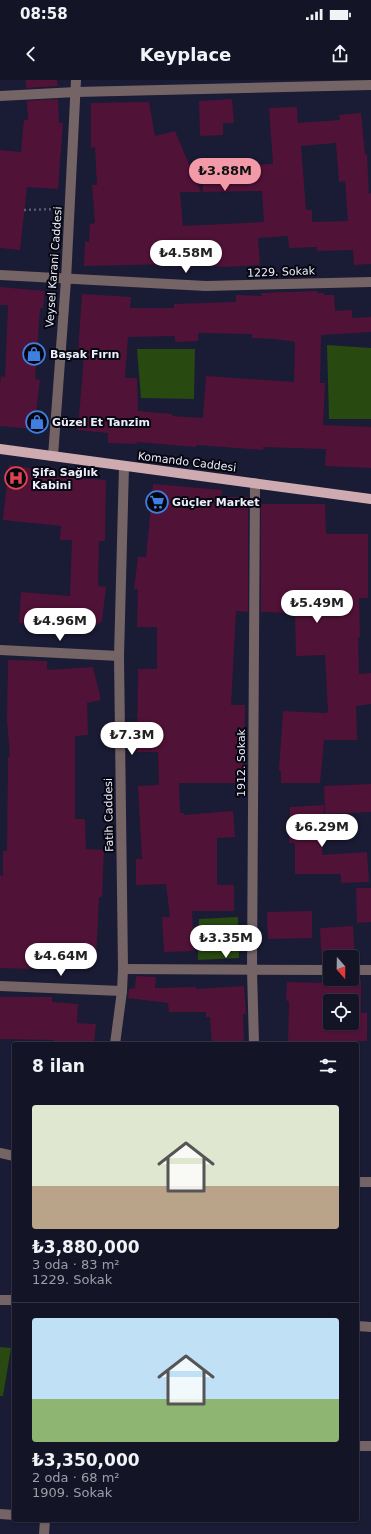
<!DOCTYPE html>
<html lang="tr">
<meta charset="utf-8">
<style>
body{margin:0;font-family:"DejaVu Sans",sans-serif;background:#212133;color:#f1f3f6;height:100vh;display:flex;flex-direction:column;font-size:15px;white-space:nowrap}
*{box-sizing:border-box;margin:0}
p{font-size:13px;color:#9d9ea7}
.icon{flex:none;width:22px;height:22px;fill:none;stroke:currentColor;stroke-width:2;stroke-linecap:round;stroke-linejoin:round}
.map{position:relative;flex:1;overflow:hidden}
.side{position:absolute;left:12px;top:962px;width:347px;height:480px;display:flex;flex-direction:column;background:#141427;border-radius:4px;box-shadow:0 1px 3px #0004,0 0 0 1px #334}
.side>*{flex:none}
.needle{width:26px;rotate:160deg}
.buttons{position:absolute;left:323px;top:870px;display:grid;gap:8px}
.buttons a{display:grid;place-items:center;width:36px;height:36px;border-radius:4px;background:#141427;box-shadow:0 1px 3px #0004,0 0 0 1px #334;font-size:20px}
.price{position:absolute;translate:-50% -34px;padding:0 9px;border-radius:14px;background:#fff;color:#222;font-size:13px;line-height:26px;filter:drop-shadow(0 1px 2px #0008)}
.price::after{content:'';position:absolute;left:50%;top:24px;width:12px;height:9px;margin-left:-6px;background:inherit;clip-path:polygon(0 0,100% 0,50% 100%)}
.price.selected{background:#f39aa9;color:#111}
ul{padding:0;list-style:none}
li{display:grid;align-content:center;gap:8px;height:212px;padding:0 20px}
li+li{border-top:1px solid #334}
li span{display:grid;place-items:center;height:124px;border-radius:4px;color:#555}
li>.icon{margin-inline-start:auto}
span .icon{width:72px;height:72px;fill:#fffc;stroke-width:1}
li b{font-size:17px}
h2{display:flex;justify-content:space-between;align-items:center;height:48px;padding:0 20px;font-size:17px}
.status{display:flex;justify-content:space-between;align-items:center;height:28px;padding:0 20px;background:#141427;direction:ltr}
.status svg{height:11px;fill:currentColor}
header{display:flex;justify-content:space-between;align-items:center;height:52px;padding:0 20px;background:#141427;font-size:18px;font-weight:700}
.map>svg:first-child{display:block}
</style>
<div class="status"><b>08:58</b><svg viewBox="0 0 49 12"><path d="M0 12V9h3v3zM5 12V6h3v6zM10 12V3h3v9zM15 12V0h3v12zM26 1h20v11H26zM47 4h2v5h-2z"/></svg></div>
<header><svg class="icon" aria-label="back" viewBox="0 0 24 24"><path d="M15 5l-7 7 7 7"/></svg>Keyplace<svg class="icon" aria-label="share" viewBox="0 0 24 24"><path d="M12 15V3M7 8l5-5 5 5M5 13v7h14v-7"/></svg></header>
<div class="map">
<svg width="371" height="1454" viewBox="0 0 371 1454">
<rect width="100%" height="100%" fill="#1a1b34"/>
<g fill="#284910">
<polygon points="327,265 371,268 371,339 329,339"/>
<polygon points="137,269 195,269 194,319 141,318"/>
<polygon points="238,837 239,878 198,880 199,839"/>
<polygon points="0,1267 11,1268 3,1316 0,1316"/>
</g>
<g fill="#511238" fill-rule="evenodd">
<polygon points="26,0 57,0 58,6 26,8"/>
<polygon points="58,19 59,43 63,43 58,109 27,107 20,170 0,168 0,70 21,72 24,40 28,40 27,21"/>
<polygon points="232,19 234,43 223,43 223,55 200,56 199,21"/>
<path d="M149,22L155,56L175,51L201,112H180L183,146L264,142L262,111L203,112L202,91H228V86L273,84L269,28L297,27L298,43L340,40L339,35L361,33L365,74H367L369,114L371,113V184L354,185L353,170L317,171V167L289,168L288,156L258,158L260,185L227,187L200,185L173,187V184L84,186L85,162H89L90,144L95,143L92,105H97L95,67L91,68V23ZM336,63L339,102L345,101L348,141L312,142V130H306L301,66Z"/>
<polygon points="0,207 45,211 43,228 40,228 35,299 40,300 34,349 0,346 0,304 1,296 5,297 8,225 0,225"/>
<path d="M317,211V213H324V215H334L335,231L352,230V238L371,237V252L321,255L320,303H325L323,345L371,347V388L325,386L326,369L263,367V370L196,365V367L137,362V364L108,363V353L78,350L84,274H78L82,214L131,217L130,228H174V224L236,222V215L262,216L261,213ZM198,253L252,254V258L275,259L295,262L294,302L206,296L203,338L172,336V334L138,331L137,298H125L128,257L175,256V262L198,261Z"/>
<polygon points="9,385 56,392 56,397 106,400 105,461 99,461 98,506 106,507 102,541 91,549 19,543 21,512 70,516 72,460 60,460 61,446 3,440"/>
<polygon points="153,404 222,410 221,417 248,417 248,532 236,531 231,625 245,625 244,703 179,703 180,733 184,733 184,735 233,731 235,757 217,758 217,805 234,805 234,831 192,831 194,871 164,872 162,837 170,837 166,804 136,805 136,779 142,779 138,706 159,705 158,672 137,672 138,589 157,589 157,547 137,547 138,509 134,509 138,477 146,477"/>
<polygon points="261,424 325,424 326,454 368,454 368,518 359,518 360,557 358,557 359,594 371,593 371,624 356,626 357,660 324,660 320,703 281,703 281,691 279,690 283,631 325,633 328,632 325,575 296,576 295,533 261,532"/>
<polygon points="8,580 47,581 47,590 93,587 101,620 87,623 88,655 75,656 75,739 85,739 86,769 104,770 102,817 99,817 96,878 84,886 31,885 30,889 0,888 0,795 3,796 3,771 7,771 8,677 10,677 7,640"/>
<polygon points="371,704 371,732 325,734 324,706"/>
<polygon points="324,725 322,775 367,772 369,802 341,803 341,794 295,794 295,763 289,763 290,727"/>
<polygon points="356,808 371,808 371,842 357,843"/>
<polygon points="312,831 312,858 268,859 267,832"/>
<polygon points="353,846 355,884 352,884 352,877 330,877 330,884 322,883 320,848"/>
<polygon points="136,896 156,897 155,908 196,907 196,909 244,906 246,934 243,934 244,964 212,964 210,937 206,937 206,932 169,932 168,923 128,918 129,909 135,908"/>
<path d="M323,896H330V899H352V896H355L356,900L361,899V933H367V961H313V964H288L289,922L286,920L287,902L323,903ZM330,921H352V943H330Z"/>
<polygon points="0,917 52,917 52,922 78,924 77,943 96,944 94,964 54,964 54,960 0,959"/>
</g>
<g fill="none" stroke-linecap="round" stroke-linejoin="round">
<polyline stroke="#595b70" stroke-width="2.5" stroke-dasharray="2 3" stroke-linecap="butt" points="24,130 56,129"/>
<g stroke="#756466" stroke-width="10">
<polyline points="0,16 76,12 371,5"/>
<polyline points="0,195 206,206 371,202"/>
<polyline points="53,376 66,200 76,0"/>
<polyline points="0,570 119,576"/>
<polyline points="123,889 330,890"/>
<polyline points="352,890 371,890"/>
<polyline points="0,906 122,911"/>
<polyline points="115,964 122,911 123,889 119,576 124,386"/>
<polyline points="254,964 252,890 255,403"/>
<polyline points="0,1073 14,1076"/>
<polyline points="357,1102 371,1102"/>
<polyline points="0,1220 14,1220"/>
<polyline points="357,1246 371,1247"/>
<polyline points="357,1366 371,1366"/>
<polyline points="0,1434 14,1435"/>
<polyline points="44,1454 45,1440"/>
</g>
<polyline stroke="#ceabb0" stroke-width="10" points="0,369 371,419"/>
</g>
<defs>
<g id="shop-ring" transform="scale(1.15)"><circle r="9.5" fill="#060711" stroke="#3f7fe0" stroke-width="1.5"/><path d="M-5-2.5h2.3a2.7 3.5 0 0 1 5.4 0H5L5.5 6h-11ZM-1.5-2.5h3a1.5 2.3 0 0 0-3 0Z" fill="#3f7fe0"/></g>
<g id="hospital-ring" transform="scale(1.15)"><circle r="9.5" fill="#060711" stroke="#e0444e" stroke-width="1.5"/><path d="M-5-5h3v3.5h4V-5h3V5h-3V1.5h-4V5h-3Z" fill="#e0444e"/></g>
<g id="supermarket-ring" transform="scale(1.15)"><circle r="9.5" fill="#060711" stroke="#3f7fe0" stroke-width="1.5"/><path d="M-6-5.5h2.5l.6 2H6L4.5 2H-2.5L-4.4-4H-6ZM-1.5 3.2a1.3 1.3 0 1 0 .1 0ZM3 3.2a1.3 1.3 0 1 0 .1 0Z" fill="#3f7fe0"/></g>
</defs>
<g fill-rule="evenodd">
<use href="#shop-ring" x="34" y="274"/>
<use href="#shop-ring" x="37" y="342"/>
<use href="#hospital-ring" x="16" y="398"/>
<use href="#supermarket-ring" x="157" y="422"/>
</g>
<g text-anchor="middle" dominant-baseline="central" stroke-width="4" stroke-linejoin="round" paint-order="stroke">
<g font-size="11" fill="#eceefc" stroke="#060711">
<text transform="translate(54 187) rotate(-86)">Veysel Karani Caddesi</text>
<text transform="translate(281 192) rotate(-2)">1229. Sokak</text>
<text transform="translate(187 382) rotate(7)">Komando Caddesi</text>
<text transform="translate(241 683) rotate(-90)">1912. Sokak</text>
<text transform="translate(109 735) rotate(-91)">Fatih Caddesi</text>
</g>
<g font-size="11" font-weight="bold" fill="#eceefc" stroke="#060711" text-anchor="start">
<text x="50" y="274">Başak Fırın</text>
<text x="52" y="342">Güzel Et Tanzim</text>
<text x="32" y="392">Şifa Sağlık<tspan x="32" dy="13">Kabini</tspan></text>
<text x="172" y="422">Güçler Market</text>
</g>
</g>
</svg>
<div class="buttons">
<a><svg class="needle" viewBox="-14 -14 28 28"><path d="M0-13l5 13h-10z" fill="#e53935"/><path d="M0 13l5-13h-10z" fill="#9d9ea7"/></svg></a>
<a><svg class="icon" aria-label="locate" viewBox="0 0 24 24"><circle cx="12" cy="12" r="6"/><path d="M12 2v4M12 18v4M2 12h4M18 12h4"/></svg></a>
</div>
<b class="price selected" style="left:225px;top:112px">₺3.88M</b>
<b class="price" style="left:186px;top:194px">₺4.58M</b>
<b class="price" style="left:317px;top:544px">₺5.49M</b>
<b class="price" style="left:60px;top:562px">₺4.96M</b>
<b class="price" style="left:132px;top:676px">₺7.3M</b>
<b class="price" style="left:322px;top:768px">₺6.29M</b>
<b class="price" style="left:226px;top:879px">₺3.35M</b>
<b class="price" style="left:61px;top:897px">₺4.64M</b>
<section class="side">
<h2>8 ilan<svg class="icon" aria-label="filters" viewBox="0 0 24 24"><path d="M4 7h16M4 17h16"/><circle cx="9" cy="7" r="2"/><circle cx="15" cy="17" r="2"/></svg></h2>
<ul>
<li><span style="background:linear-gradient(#dfe7d0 65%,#b9a48a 0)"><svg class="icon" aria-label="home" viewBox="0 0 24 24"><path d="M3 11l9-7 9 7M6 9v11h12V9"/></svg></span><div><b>₺3,880,000</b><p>3 oda · 83 m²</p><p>1229. Sokak</p></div></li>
<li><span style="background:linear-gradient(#bfe0f5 65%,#8fb573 0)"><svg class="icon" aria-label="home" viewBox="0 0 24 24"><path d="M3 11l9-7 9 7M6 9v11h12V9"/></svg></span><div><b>₺3,350,000</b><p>2 oda · 68 m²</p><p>1909. Sokak</p></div></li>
</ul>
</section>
</div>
